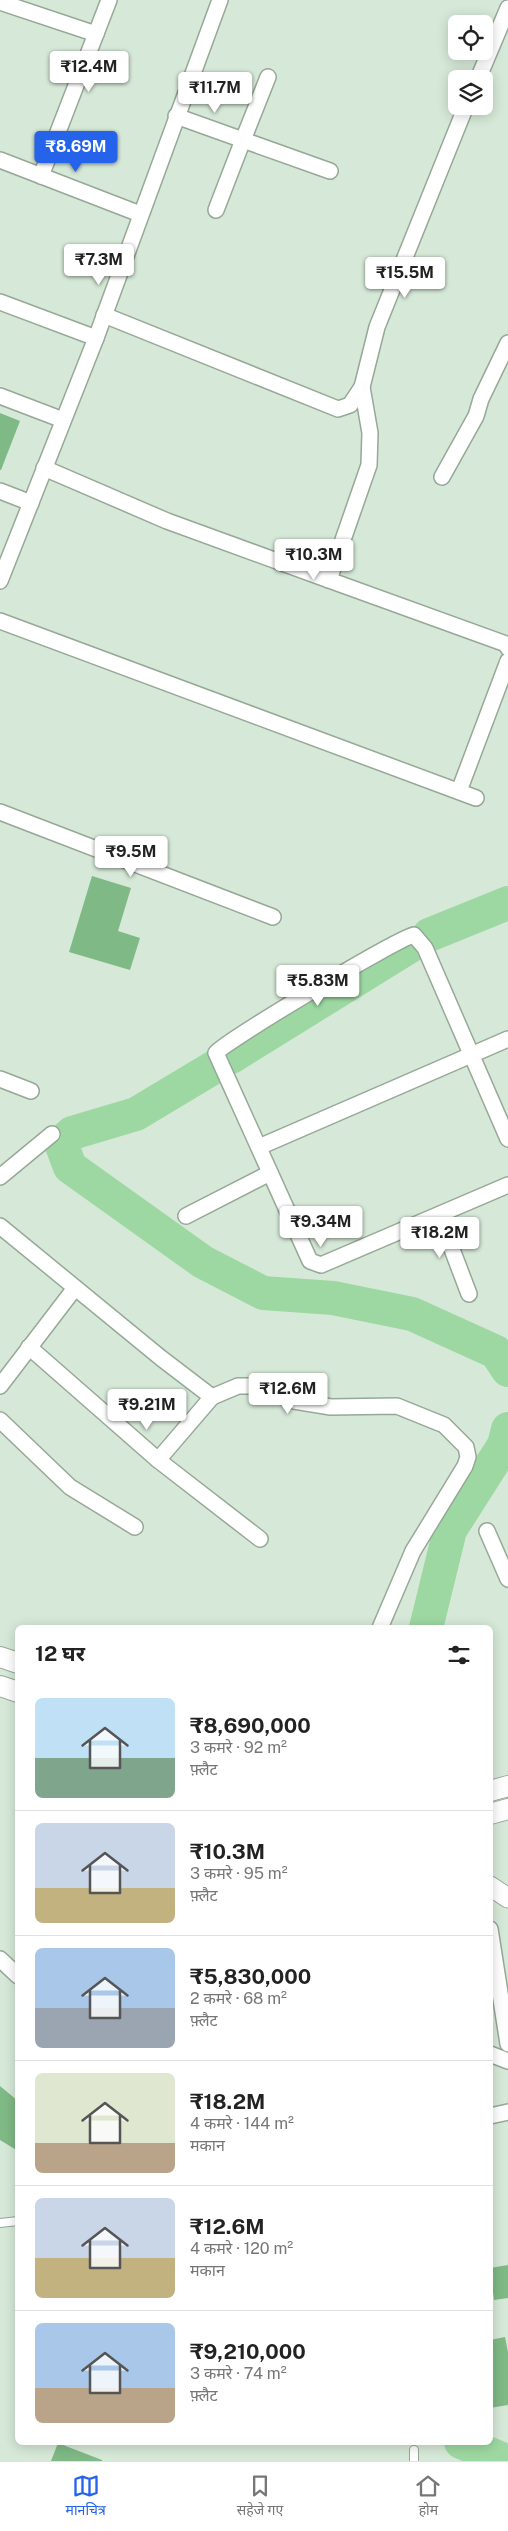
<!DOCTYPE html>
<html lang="hi">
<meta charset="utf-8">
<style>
body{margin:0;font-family:"Public Sans","Noto Sans Devanagari",sans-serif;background:#f6f6f6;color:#222;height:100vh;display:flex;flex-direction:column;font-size:19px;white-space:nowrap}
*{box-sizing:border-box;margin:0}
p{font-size:16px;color:#767676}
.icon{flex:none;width:28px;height:28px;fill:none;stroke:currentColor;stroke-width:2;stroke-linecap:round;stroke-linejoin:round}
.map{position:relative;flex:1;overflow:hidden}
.panel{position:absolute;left:15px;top:1625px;width:478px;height:820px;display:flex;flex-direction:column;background:#fff;border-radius:8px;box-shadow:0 2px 12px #0003}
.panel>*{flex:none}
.buttons{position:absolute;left:448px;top:15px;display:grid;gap:10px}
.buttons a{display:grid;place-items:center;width:45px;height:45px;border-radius:8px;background:#fff;box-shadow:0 2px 12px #0003;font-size:25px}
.price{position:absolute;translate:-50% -42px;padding:0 11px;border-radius:5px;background:#fff;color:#222;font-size:16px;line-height:32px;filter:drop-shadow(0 1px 2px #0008)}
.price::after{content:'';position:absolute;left:50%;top:30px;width:15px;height:11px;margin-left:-8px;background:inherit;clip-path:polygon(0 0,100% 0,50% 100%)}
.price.selected{background:#2563eb;color:#fff}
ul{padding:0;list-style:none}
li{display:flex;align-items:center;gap:15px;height:125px;padding:0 20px}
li+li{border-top:1px solid #e0e0e0}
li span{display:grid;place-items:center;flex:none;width:140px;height:100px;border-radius:8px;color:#555}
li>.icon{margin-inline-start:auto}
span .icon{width:60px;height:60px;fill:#fffc;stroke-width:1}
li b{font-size:21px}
h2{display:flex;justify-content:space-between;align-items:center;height:60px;padding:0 20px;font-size:21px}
.tab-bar{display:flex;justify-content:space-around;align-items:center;height:70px;border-top:1px solid #e0e0e0;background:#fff;font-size:14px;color:#767676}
.tab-bar a{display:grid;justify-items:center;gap:2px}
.tab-bar .selected{color:#2563eb}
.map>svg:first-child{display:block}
</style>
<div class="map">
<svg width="508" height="2461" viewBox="0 0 508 2461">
<rect width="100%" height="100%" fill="#d6e9d8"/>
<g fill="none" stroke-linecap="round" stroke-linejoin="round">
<g stroke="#9dd8a2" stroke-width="34">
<polyline points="429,935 508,903"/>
<polyline points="231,1057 415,943"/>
<polyline points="216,1066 136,1114 72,1133 61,1143 70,1167 203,1262 263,1293 333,1298 412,1314 496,1352 508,1370"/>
<polyline points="426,1628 450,1530 504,1445 508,1429"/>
<polyline points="461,2442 499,2458 501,2461"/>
</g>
</g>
<g fill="#7fb985">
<polygon points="0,413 20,421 1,470 0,470"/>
<polygon points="92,876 131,888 118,931 140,938 130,970 69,952"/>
<polygon points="0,2086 18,2101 18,2151 0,2140"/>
<polygon points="508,2265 508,2298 494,2300 490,2268"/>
<polygon points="505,2337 508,2352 508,2405 490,2408 490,2340"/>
<polygon points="58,2443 102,2460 102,2461 51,2461"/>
</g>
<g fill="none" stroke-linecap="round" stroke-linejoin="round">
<g stroke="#96a897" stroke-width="10">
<g id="service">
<polyline points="0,2223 18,2221"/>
<polyline points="414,2450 414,2461"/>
</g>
</g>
<g stroke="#96a897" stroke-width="18">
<g id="minor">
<polyline points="0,2 96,34"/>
<polyline points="268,77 243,140 330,171"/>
<polyline points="478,79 508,8"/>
<polyline points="176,116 243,140 216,210"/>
<polyline points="0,160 140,214"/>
<polyline points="41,176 109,0"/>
<polyline points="0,302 96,338"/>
<polyline points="104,315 338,409 350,405 362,387 377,327 466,106"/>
<polyline points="362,387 370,433 369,465 329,580 506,644 508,648"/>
<polyline points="0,396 63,420"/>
<polyline points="44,468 167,521 329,580"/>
<polyline points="442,477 476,416 481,399 508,343"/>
<polyline points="0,491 31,503"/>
<polyline points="0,581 96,338 220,0"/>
<polyline points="0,621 476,798"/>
<polyline points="459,791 508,661"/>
<polyline points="0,812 273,917"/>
<polyline points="0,1079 31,1091"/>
<path d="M508,1139L425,948L414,935C398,938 224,1042 216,1053L310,1261L321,1265L508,1185"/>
<polyline points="259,1147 508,1039"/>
<polyline points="0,1177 52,1134"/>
<polyline points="439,1215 469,1294"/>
<polyline points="186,1216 270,1173"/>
<polyline points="0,1226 161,1358 212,1397 238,1386 256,1386 294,1401 331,1407 397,1406 444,1425 466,1447 468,1457 465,1466 413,1551 380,1628"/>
<polyline points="29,1347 158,1460 212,1397"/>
<polyline points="0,1386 75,1288"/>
<polyline points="0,1420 70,1487 135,1527"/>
<polyline points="158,1460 260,1539"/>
<polyline points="487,1531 508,1579"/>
<polyline points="490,1929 508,2044"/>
<polyline points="0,1959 18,1976"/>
<polyline points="490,2054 508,2061"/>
<polyline points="490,2116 508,2112"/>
</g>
</g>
<g stroke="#96a897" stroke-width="21">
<polyline id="tertiary" points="490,1886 508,1898"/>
</g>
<g stroke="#96a897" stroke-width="22">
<g id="secondary">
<polyline points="0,1657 18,1663"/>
<polyline points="0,1686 18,1692"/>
<polyline points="490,1791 508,1786"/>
<polyline points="490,1814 508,1809"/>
</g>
</g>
<use href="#service" stroke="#fff" stroke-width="8"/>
<use href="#minor" stroke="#fff" stroke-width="15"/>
<use href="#tertiary" stroke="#fff" stroke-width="19"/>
<use href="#secondary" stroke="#fff" stroke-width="20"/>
</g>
</svg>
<div class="buttons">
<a><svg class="icon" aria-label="locate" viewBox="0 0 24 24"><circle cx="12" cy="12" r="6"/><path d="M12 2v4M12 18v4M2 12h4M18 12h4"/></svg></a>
<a><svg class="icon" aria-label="layers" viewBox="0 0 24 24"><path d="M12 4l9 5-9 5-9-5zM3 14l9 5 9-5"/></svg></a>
</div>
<b class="price" style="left:89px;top:93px">₹12.4M</b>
<b class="price" style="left:215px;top:114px">₹11.7M</b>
<b class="price selected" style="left:76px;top:173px">₹8.69M</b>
<b class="price" style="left:99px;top:286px">₹7.3M</b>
<b class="price" style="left:405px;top:299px">₹15.5M</b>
<b class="price" style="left:314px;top:581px">₹10.3M</b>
<b class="price" style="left:131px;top:878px">₹9.5M</b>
<b class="price" style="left:318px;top:1007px">₹5.83M</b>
<b class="price" style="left:321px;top:1248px">₹9.34M</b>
<b class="price" style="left:440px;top:1259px">₹18.2M</b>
<b class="price" style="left:288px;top:1415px">₹12.6M</b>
<b class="price" style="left:147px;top:1431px">₹9.21M</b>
<section class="panel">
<h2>12 घर<svg class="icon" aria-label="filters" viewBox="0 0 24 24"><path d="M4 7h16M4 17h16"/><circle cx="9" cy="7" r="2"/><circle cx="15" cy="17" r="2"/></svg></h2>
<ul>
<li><span style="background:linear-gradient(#bfe0f5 60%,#7fa58c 0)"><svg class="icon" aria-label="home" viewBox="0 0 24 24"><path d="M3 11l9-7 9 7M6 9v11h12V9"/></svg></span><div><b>₹8,690,000</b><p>3 कमरे · 92 m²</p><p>फ़्लैट</p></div></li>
<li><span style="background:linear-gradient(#c9d6e8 65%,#c2b280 0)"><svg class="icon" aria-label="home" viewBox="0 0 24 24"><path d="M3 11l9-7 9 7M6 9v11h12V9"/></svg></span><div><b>₹10.3M</b><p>3 कमरे · 95 m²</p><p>फ़्लैट</p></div></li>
<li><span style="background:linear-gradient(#a9c7e8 60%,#9aa5b1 0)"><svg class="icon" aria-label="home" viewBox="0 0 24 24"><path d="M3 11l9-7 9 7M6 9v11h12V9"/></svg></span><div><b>₹5,830,000</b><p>2 कमरे · 68 m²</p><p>फ़्लैट</p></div></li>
<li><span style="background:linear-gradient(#dfe7d0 70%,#b9a48a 0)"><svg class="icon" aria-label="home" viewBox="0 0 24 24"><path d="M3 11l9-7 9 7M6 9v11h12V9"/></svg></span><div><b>₹18.2M</b><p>4 कमरे · 144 m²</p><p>मकान</p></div></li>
<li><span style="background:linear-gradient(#c9d6e8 60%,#c2b280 0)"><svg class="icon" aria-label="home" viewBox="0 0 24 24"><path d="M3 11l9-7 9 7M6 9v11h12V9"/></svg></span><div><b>₹12.6M</b><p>4 कमरे · 120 m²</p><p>मकान</p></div></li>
<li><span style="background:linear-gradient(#a9c7e8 65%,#b9a48a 0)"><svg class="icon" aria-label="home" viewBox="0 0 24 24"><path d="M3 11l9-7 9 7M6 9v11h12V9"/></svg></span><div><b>₹9,210,000</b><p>3 कमरे · 74 m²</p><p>फ़्लैट</p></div></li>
</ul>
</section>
</div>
<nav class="tab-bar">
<a class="selected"><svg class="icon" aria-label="map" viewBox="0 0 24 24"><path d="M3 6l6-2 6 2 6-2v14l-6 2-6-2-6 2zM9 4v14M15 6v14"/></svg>मानचित्र</a>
<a><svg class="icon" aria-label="saved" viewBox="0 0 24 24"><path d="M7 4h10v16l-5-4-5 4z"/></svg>सहेजे गए</a>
<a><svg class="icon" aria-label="home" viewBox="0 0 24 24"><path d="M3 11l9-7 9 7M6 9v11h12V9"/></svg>होम</a>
</nav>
